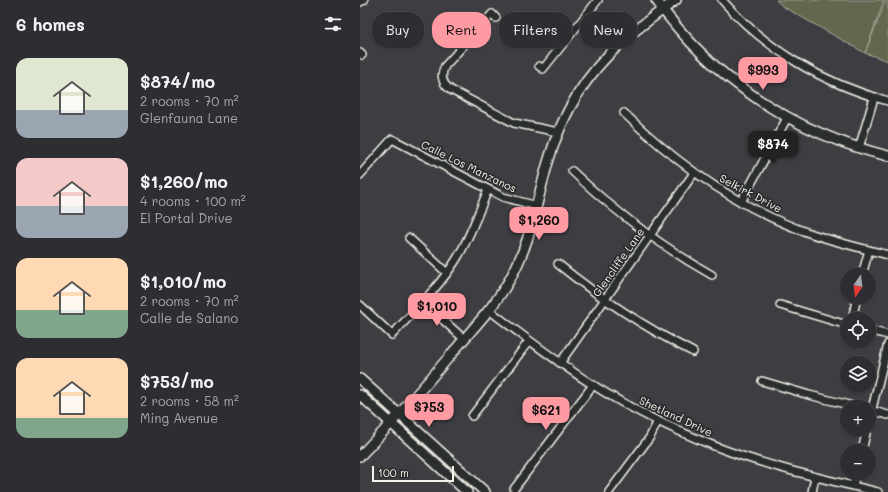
<!DOCTYPE html>
<meta charset="utf-8">
<style>
body{margin:0;font-family:Mali,sans-serif;background:#3a3a3e;color:#f1f3f6;height:100vh;display:flex;flex-direction:column;font-size:15px;white-space:nowrap}
*{box-sizing:border-box;margin:0}
p{font-size:13px;color:#a7a8ac}
.icon{flex:none;width:22px;height:22px;fill:none;stroke:currentColor;stroke-width:2;stroke-linecap:round;stroke-linejoin:round}
.map{position:relative;flex:1;overflow:hidden}
.sheet{display:flex;flex-direction:column;background:#2e2e32;width:360px}
.sheet>*{flex:none}
.guide{position:absolute;left:12px;top:12px;width:380px;height:36px;display:flex;gap:8px}
.needle{width:26px;rotate:194deg}
.fabs{position:absolute;left:480px;top:268px;display:grid;gap:8px}
.fabs a{display:grid;place-items:center;width:36px;height:36px;border-radius:50%;background:#2e2e32;box-shadow:0 1px 3px #0004,0 0 0 1px #494a4d;font-size:20px}
.scale{position:absolute;left:12px;bottom:10px;width:82px;box-sizing:border-box;padding-left:4px;border:2px solid #f4f1e8;border-top:0;font-size:11px;line-height:14px;white-space:nowrap;color:#f4f1e8;-webkit-text-stroke:3px #2a2d2e;paint-order:stroke}
.price{position:absolute;translate:-50% -34px;padding:0 9px;border-radius:8px;background:#ff9aa2;color:#111;font-size:13px;line-height:26px;filter:drop-shadow(0 1px 2px #0008)}
.price::after{content:'';position:absolute;left:50%;top:24px;width:12px;height:9px;margin-left:-6px;background:inherit;clip-path:polygon(0 0,100% 0,50% 100%)}
.price.current{background:#222;color:#fff}
ul{padding:0;list-style:none}
li{display:flex;align-items:center;gap:12px;height:100px;padding:0 16px}
li span{display:grid;place-items:center;flex:none;width:112px;height:80px;border-radius:12px;color:#555}
li>.icon{margin-inline-start:auto}
span .icon{width:48px;height:48px;fill:#fffc;stroke-width:1}
li b{font-size:17px}
h2{display:flex;justify-content:space-between;align-items:center;height:48px;padding:0 16px;font-size:17px}
.chip{padding:0 14px;border-radius:16px;background:#2e2e32;box-shadow:0 1px 3px #0004,0 0 0 1px #494a4d;font-size:14px;line-height:36px}
.chip.current{background:#ff9aa2;color:#111}
main{display:flex;flex:1;min-height:0}
.map>svg:first-child{display:block}
</style>
<main>
<section class="sheet">
<h2>6 homes<svg class="icon" aria-label="filters" viewBox="0 0 24 24"><path d="M4 7h16M4 17h16"/><circle cx="9" cy="7" r="2"/><circle cx="15" cy="17" r="2"/></svg></h2>
<ul>
<li><span style="background:linear-gradient(#dfe7d0 65%,#9aa5b1 0)"><svg class="icon" aria-label="home" viewBox="0 0 24 24"><path d="M3 11l9-7 9 7M6 9v11h12V9"/></svg></span><div><b>$874/mo</b><p>2 rooms · 70 m²</p><p>Glenfauna Lane</p></div></li>
<li><span style="background:linear-gradient(#f6c9c9 60%,#9aa5b1 0)"><svg class="icon" aria-label="home" viewBox="0 0 24 24"><path d="M3 11l9-7 9 7M6 9v11h12V9"/></svg></span><div><b>$1,260/mo</b><p>4 rooms · 100 m²</p><p>El Portal Drive</p></div></li>
<li><span style="background:linear-gradient(#ffd9b3 65%,#7fa58c 0)"><svg class="icon" aria-label="home" viewBox="0 0 24 24"><path d="M3 11l9-7 9 7M6 9v11h12V9"/></svg></span><div><b>$1,010/mo</b><p>2 rooms · 70 m²</p><p>Calle de Salano</p></div></li>
<li><span style="background:linear-gradient(#ffd9b3 75%,#7fa58c 0)"><svg class="icon" aria-label="home" viewBox="0 0 24 24"><path d="M3 11l9-7 9 7M6 9v11h12V9"/></svg></span><div><b>$753/mo</b><p>2 rooms · 58 m²</p><p>Ming Avenue</p></div></li>
</ul>
</section>
<div class="map">
<svg width="528" height="492" viewBox="0 0 528 492">
<rect width="100%" height="100%" fill="#3e3d42"/>
<filter id="ink" filterUnits="userSpaceOnUse"><feTurbulence type="fractalNoise" baseFrequency=".025" numOctaves="2"/><feDisplacementMap in="SourceGraphic" scale="8" xChannelSelector="R" yChannelSelector="G"/><feConvolveMatrix kernelMatrix="1 2 1 2 8 2 1 2 1" color-interpolation-filters="sRGB"/></filter>
<g filter="url(#ink)">
<g fill="#62684e" stroke="#abac9b">
<polygon points="416,0 524,0 505,53 422,6"/>
<polygon points="526,0 528,0 528,61 505,53"/>
</g>
<g fill="none" stroke-linecap="round" stroke-linejoin="round">
<g stroke="#f4f1e8" stroke-width="10">
<g id="street">
<path d="M362,0C406,50 464,84 528,101"/>
<polyline points="0,2 4,0"/>
<polyline points="226,16 260,44"/>
<path d="M136,18L132,14L85,66C80,75 82,84 91,90L154,123L198,132"/>
<polyline points="0,53 2,55"/>
<polyline points="179,66 183,69 238,0"/>
<path d="M264,113C318,165 378,208 449,233C475,242 501,248 528,255"/>
<polyline points="499,148 514,98"/>
<path d="M212,171C255,212 299,245 352,275"/>
<polyline points="0,175 32,139 143,197 177,206"/>
<polyline points="381,202 427,118"/>
<polyline points="49,238 87,273"/>
<path d="M198,264C240,298 284,327 333,352"/>
<polyline points="502,275 509,250"/>
<polyline points="62,301 104,339"/>
<path d="M0,305L32,335C54,311 79,287 96,260C110,238 118,213 128,190"/>
<polyline points="420,305 487,325"/>
<path d="M129,310C163,336 197,362 233,385C272,410 314,430 357,447C409,467 464,479 518,492"/>
<polyline points="492,319 497,297"/>
<polyline points="509,330 528,335"/>
<polyline points="200,363 334,173"/>
<polyline points="402,381 449,395 497,407"/>
<polyline points="509,410 528,415"/>
<polyline points="112,416 169,341"/>
<polyline points="509,421 528,344"/>
<polyline points="502,451 507,429"/>
<polyline points="493,486 496,473"/>
<polyline points="154,489 233,385"/>
<polyline points="249,492 290,437 298,421"/>
<polyline points="452,492 455,477"/>
</g>
</g>
<g stroke="#f4f1e8" stroke-width="12">
<g id="secondary">
<path d="M296,0C352,79 434,133 528,156"/>
<polyline points="0,379 125,492"/>
<polyline points="0,395 107,492"/>
<path d="M0,456C33,422 64,387 94,351C114,327 135,306 150,279C172,240 176,201 189,159C202,115 226,74 261,43C278,27 297,14 316,0"/>
</g>
</g>
<use href="#street" stroke="#2a2d2e" stroke-width="7"/>
<use href="#secondary" stroke="#2a2d2e" stroke-width="9"/>
</g>
</g>
<g text-anchor="middle" dominant-baseline="central" stroke-width="3.5" stroke-linejoin="round" paint-order="stroke">
<g font-size="11" fill="#f4f1e8" stroke="#2a2d2e">
<text transform="translate(109 166) rotate(26)">Calle Los Manzanos</text>
<text transform="translate(391 193) rotate(28)">Selkirk Drive</text>
<text transform="translate(258 262) rotate(-55)">Glencliffe Lane</text>
<text transform="translate(316 416) rotate(25)">Shetland Drive</text>
</g>
</g>
</svg>
<div class="fabs">
<a><svg class="needle" viewBox="-14 -14 28 28"><path d="M0-13l5 13h-10z" fill="#e53935"/><path d="M0 13l5-13h-10z" fill="#a7a8ac"/></svg></a>
<a><svg class="icon" aria-label="locate" viewBox="0 0 24 24"><circle cx="12" cy="12" r="6"/><path d="M12 2v4M12 18v4M2 12h4M18 12h4"/></svg></a>
<a><svg class="icon" aria-label="layers" viewBox="0 0 24 24"><path d="M12 4l9 5-9 5-9-5zM3 14l9 5 9-5"/></svg></a>
<a>+</a>
<a>−</a>
</div>
<div class="scale">100 m</div>
<b class="price" style="left:403px;top:91px">$993</b>
<b class="price current" style="left:413px;top:165px">$874</b>
<b class="price" style="left:179px;top:241px">$1,260</b>
<b class="price" style="left:77px;top:327px">$1,010</b>
<b class="price" style="left:69px;top:428px">$753</b>
<b class="price" style="left:186px;top:431px">$621</b>
<div class="guide">
<a class="chip">Buy</a>
<a class="chip current">Rent</a>
<a class="chip">Filters</a>
<a class="chip">New</a>
</div>
</div>
</main>
